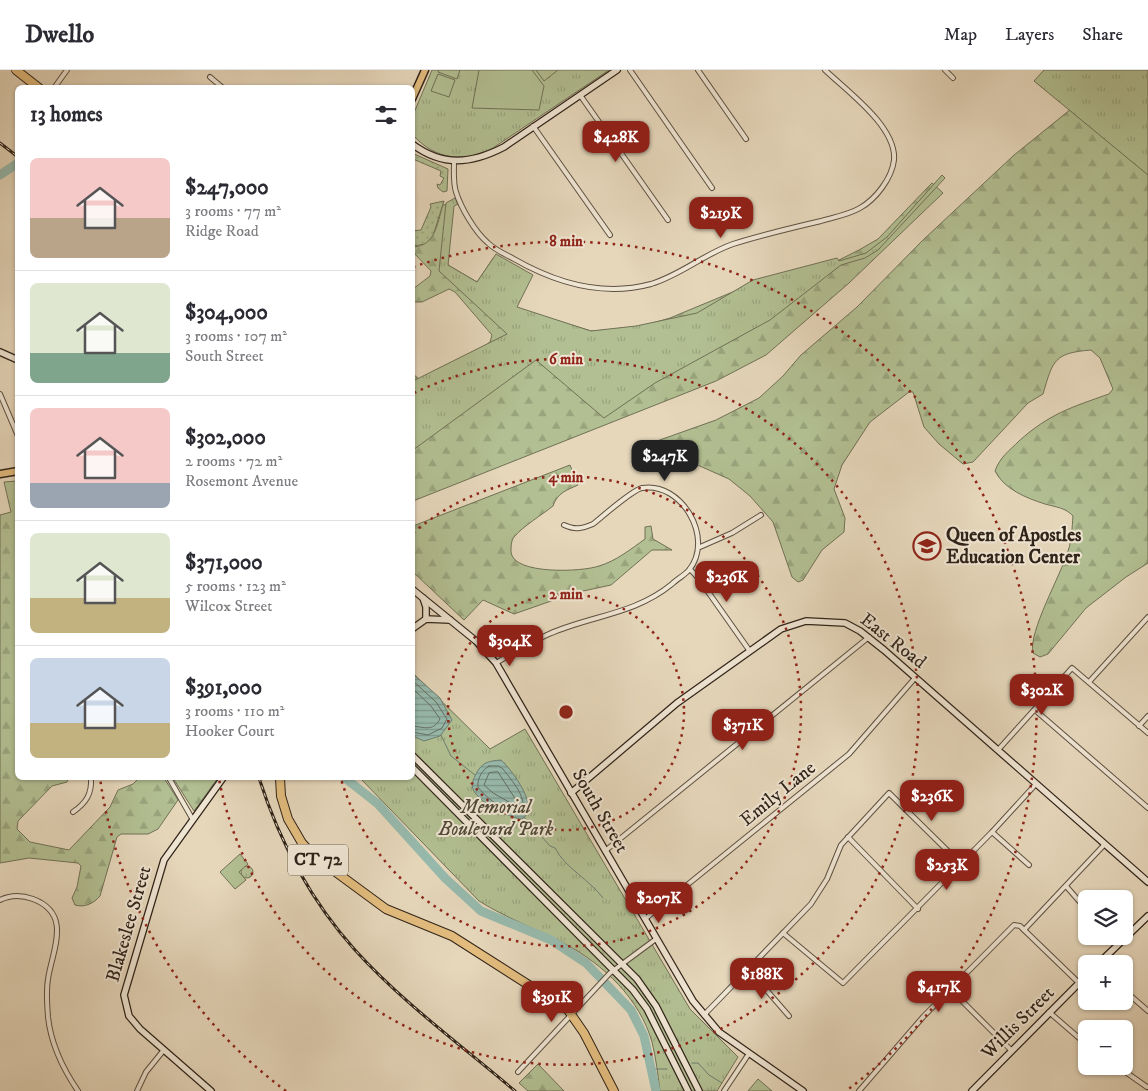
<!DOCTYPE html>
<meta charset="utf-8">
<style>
body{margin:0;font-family:"IM FELL DW Pica",serif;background:#f7f7f7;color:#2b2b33;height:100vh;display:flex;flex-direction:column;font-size:19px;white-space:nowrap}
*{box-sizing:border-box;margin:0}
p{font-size:16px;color:#7c7c81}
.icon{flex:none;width:28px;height:28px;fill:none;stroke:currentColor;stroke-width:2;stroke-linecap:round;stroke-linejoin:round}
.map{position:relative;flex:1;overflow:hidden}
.side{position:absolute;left:15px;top:15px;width:400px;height:695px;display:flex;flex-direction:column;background:#fff;border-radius:8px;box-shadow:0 1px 4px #0004}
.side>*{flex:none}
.tools{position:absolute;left:1078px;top:820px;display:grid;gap:10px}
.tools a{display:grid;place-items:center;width:55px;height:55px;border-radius:8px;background:#fff;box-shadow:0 1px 4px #0004;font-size:25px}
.price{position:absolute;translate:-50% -42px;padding:0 11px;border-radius:10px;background:#8f2418;color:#fff;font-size:16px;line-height:32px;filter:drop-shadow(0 1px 2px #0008)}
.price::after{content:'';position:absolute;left:50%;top:30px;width:15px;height:11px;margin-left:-8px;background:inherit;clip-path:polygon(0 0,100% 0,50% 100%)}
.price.selected{background:#222;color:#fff}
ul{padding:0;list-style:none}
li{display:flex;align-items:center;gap:15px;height:125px;padding:0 15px}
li+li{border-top:1px solid #e1e1e2}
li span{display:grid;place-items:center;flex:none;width:140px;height:100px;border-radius:8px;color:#555}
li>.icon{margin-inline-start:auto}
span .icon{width:60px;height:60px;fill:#fffc;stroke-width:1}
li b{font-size:21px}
h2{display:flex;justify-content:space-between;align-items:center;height:60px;padding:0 15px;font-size:21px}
header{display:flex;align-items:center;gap:30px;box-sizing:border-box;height:70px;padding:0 25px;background:#fff;border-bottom:1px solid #e1e1e2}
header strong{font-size:24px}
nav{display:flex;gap:28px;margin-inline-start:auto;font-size:18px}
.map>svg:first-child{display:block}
</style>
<header>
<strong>Dwello</strong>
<nav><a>Map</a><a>Layers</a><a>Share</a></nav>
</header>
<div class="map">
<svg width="1148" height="1021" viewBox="0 0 1148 1021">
<defs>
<pattern id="grass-dots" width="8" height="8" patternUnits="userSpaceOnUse" patternTransform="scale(1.25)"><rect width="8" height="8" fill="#b2bf92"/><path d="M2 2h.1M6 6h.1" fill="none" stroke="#99a47d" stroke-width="1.8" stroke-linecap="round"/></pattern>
<pattern id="forest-firs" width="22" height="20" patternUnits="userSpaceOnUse" patternTransform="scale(1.25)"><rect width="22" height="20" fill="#b2bf92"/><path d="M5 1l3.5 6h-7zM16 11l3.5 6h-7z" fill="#99a47d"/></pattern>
<pattern id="park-tufts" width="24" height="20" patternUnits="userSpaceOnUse" patternTransform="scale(1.25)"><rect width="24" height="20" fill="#b2bf92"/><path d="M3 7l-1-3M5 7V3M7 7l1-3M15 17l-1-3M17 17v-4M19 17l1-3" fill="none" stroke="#99a47d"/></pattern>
<pattern id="water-rules" width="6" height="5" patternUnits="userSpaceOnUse" patternTransform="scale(1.25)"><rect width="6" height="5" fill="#97baad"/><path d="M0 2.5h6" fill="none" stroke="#7c978c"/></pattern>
</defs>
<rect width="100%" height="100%" fill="#e6d7bb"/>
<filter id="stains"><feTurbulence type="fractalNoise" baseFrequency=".004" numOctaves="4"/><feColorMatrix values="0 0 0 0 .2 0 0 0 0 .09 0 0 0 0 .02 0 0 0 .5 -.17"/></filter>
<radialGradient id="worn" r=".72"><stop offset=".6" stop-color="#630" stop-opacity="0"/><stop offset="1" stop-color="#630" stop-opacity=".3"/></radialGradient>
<g fill="url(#grass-dots)" stroke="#707156">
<polygon points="412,83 448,99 447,121 443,122 438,118 437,114 440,115 444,108 440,106 441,101 413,89"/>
<polygon points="444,131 432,169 426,174 413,176 412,161 421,160 431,137 430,134"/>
</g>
<g fill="url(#forest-firs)" stroke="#707156">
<path d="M1148,0V493L1126,507L1086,538L1048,584L1040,587L1033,583C1028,562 1061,505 1068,481C1072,470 1072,457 1073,446C1066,438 1056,437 1045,434C1026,428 1004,419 995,401C1000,387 1009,381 1019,371C1049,344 1072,337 1109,324L1113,319L1100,288L1091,280C1054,283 1053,290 1043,324L1028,333L973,392L963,394L939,374L924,357L913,322H909L870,352L842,395L834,419L845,448L844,462L822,480L803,510L798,512L792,507L773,452L750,426L729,409L657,377V371L716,350L759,328L783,306L801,285L857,237L922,171L1013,86L1071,39Z"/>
<path d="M932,113L943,123L849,213L766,285L716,311L413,431V304L419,309L483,277L490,272L492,265L455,222L449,219L422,232H413V219L430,206L431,201L413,182V177C436,176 437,153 443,135L450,134L447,172L448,195L477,212L494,187L516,238L591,261L636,258L670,248L747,216L823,198L859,180L878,169Z"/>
<path d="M570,395L578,415C567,420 557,423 553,436C543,444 522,457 514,467C511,471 511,477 511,482C513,505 582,502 599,496C616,491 631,479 645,469V457L651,456L653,469L672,480H652L611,515L574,523L514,544L483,530L464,550L413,502V456Z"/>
<path d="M17,411L18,708H68L67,712L52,716L18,751L17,759L30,772L69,780L110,737L118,720L133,714L139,708H164L178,730L158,759L148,764H121L117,767L100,826C94,833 85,838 75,835L72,828L77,817L81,796L78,793L29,788L0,793V445L11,442L4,412Z"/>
<polygon points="173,708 218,708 194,741"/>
<polygon points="538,994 564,1021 528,1021 519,1013"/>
</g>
<g fill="url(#park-tufts)" stroke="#707156">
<path d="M432,0H609L493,78C465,93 435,90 413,65V45Z"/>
<polygon points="1044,0 1148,0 1148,105 1034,11"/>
<polygon points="942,105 945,108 878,180 865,188 841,195 770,250 655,313 604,348 536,290 413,380 413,311 507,264 439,201 446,133 455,128 458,134 454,136 448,195 477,212 496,184 533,205 517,237 591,261 636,256 697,243 753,210 837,188 839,191 866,183 887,167"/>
<path d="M413,603L490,679L525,659L690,939L738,987L717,1021H660C658,1005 656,988 652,972C640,929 603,894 565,874C537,859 506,848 479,831L360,708H412Z"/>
<circle cx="247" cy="802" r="6"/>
</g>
<g fill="#b2bf92" stroke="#707156">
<polygon points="439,0 460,0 457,9 438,2"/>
<polygon points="479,0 532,0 544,16 539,40 472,38"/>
<polygon points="536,0 558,0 544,11"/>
<polygon points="438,4 455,10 449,27 431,21"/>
<polygon points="240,784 248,794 239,802 246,810 235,819 220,802"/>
<polygon points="758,1009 772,1021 748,1021"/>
</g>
<g fill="url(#water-rules)" stroke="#6d7e72">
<polygon points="412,603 440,628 452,650 440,666 424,671 413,666"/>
<path d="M501,690C512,700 541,738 522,749C509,748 478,732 473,719C471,714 474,708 476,704C482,692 489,691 501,690Z"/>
</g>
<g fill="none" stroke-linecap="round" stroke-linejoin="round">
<g stroke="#636e63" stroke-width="1">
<polyline points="412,610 436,632 447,649 442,658 428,665 412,662"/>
<path d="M412,618L431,636L440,649C433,662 424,657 412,656"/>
<path d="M489,696H499L503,699C512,711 528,728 522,743C507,744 487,729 478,717C477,709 482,700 489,696Z"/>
<polygon points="498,702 516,730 516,736 493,723 484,715 489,703"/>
</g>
<g stroke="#6d7e72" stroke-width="1">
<polyline points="441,665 451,686 475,705"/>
<path d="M524,747L550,776L555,778C565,798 589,809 603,828"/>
<polyline points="692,993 698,993 709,1005 722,1013"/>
<polyline points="651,999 667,999"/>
</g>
<g stroke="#97baad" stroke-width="9">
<polyline points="0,105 18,93"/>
<polyline points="345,708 378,734 445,808 481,841 551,870 586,893 631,940 644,966 656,1021"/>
</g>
<g stroke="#5d5042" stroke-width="6">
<g id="street">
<polyline points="630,0 712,118"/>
<polyline points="698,0 746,69"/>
<polyline points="945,0 953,8"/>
<polyline points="210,7 223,18"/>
<polyline points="54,18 67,0"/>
<polyline points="580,25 668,150"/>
<polyline points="533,56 610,165"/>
<path d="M454,92C454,102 453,113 456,122C461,138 475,162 488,173C495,180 505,184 514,189C556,213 603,227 651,214C681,205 704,184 733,174C761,165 791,158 821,151C834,147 848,145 860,138C876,129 892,108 894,90C897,57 847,21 825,0"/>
<polyline points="0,324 18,366"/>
<polyline points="700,477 732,463 761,445"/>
<polyline points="690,499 699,509 749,580"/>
<path d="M496,593C513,583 531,572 549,564C592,545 634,545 672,514C677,509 685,505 689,500C715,468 681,411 642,418C632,420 602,447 593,454C581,459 575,460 564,455"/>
<polyline points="1089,612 1148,547"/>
<polyline points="1035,640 1148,738"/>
<polyline points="1139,656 1148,646"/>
<polyline points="998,680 1072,598 1148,663"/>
<polyline points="169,708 193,750"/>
<path d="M73,742C86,733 92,724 91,708"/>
<polyline points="992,762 1029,795"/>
<polyline points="848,767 918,839"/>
<polyline points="605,781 869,567"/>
<polyline points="1066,816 1086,839"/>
<path d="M0,830C10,825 22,825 33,829C73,844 52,881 48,909C46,921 47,935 48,947C51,975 63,999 78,1021"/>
<polyline points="645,849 849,684 915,608"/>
<polyline points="1024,860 1104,775"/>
<polyline points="783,863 843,913 992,762 1036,714"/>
<polyline points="1113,866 1120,873"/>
<polyline points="749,900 789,946"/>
<polyline points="950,919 1011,980"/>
<polyline points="1124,920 1148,941"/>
<polyline points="1049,942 1086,974"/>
<polyline points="704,945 811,834 827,809 841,775 889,723 961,794"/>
<polyline points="1117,996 1147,1017"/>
<polyline points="518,1002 610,903 656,869"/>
<polyline points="137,1021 146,1002 163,981"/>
<polyline points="724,1021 748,985"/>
<polyline points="859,1021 923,947 1014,855 1020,856 1079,913"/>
</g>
</g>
<g stroke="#2f2319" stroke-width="8">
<g id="secondary">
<path d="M412,74C443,97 471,94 504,77L617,0"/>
<polyline points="0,282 18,290"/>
<polyline points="412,519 476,571 496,593 693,931 719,962 803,1021"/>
<polyline points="423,528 426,537 426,549"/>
<polyline points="412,559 426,549 450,550"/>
<polyline points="412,685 637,909 656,936 699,1021"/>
<polyline points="412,697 633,920 647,939 688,1021"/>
<polyline points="571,723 677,633 781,559 806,551 845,553 860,561 884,580 1148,812"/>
<polyline points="1098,894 1148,846"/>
<polyline points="211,1021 140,959 129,946 124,925 164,790 223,708"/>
<polyline points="972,1021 1086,906"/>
</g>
</g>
<g stroke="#2f2319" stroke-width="9">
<g id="primary">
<polyline points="412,29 425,0"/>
<polyline points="0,404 18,401"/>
</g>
</g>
<g stroke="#2f2319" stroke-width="10">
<g id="highway">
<polyline points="16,0 39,18"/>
<polyline points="280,708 281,726 288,749 302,773 314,786 386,839 452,866 568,940 584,963 614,1021"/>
</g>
</g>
<use href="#street" stroke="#efe5d3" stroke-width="4"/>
<use href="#secondary" stroke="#efe5d3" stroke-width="5.5"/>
<use href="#primary" stroke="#e3bc7e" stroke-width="6"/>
<use href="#highway" stroke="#e3bc7e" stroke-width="8"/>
<g stroke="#2f2319" stroke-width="3">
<g id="rail">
<polyline points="0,73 18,87"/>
<path d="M259,708C279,770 311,831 355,880C402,932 461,975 515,1021"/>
</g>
</g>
<use href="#rail" stroke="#efe5d3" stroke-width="1" stroke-dasharray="4" stroke-linecap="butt"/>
</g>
<g fill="none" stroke="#8f2418" stroke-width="2.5" stroke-dasharray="2.5 5">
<circle cx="566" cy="642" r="118"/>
<path d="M413 463A235 235 0 1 1 341 709"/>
<path d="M414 323A353 353 0 1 1 219 709"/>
<path d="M286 1021A471 471 0 0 1 100 708M413 197A471 471 0 0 1 846 1021"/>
</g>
<defs>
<g id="school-ring" transform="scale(1.4375)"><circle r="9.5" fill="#efe5d3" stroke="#8f2418" stroke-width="1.5"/><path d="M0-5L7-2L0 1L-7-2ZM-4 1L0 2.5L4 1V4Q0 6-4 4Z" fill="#8f2418"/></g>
</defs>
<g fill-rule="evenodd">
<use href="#school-ring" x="927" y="476"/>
</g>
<g text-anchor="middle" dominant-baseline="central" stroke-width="4" stroke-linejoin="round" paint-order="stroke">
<rect fill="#efe5d3" stroke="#695d51" stroke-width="1" x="288" y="774.5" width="60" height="31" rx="4"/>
<g font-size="18" font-weight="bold" fill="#2f2319">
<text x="318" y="790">CT 72</text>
</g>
<g font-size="19" font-weight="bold" fill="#2f2319" stroke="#efe5d3" text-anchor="start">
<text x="946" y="465">Queen of Apostles<tspan x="946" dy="22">Education Center</tspan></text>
</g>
<g font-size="19" fill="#2f2319" stroke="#efe5d3">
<text transform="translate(893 571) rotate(38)">East Road</text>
<text transform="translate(778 724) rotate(-39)">Emily Lane</text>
<text transform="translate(600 741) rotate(60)">South Street</text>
<text transform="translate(129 854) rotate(-74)">Blakeslee Street</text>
<text transform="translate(1018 953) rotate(-45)">Willis Street</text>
</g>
<g font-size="19" font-style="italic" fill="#504a37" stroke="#efe5d3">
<text x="496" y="737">Memorial<tspan x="496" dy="22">Boulevard Park</tspan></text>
</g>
</g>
<circle cx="566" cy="642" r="8" fill="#8f2418" stroke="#efe5d3" stroke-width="2.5"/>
<g font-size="15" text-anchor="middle" font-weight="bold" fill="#8f2418" stroke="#efe5d3" stroke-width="4" stroke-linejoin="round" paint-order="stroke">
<text x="566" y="176">8 min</text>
<text x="566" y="294">6 min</text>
<text x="566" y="412">4 min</text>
<text x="566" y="529">2 min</text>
</g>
<rect width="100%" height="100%" filter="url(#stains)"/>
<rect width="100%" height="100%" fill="url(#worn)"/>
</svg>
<div class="tools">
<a><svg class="icon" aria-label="layers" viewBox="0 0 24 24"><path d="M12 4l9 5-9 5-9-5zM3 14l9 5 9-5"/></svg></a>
<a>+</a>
<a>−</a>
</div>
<b class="price" style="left:616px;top:93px">$428K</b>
<b class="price" style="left:721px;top:169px">$219K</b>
<b class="price selected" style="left:665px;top:412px">$247K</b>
<b class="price" style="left:727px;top:533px">$236K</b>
<b class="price" style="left:510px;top:597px">$304K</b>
<b class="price" style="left:1042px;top:646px">$302K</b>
<b class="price" style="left:743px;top:681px">$371K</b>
<b class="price" style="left:932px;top:752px">$236K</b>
<b class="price" style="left:947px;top:821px">$253K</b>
<b class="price" style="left:659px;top:854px">$207K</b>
<b class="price" style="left:762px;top:930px">$188K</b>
<b class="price" style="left:939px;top:943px">$417K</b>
<b class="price" style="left:552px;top:953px">$391K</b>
<section class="side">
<h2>13 homes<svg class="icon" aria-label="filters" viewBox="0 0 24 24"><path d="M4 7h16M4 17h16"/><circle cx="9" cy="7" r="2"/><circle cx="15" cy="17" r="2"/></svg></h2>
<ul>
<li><span style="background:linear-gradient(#f6c9c9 60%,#b9a48a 0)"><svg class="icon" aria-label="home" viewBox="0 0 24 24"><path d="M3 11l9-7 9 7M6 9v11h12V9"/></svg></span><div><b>$247,000</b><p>3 rooms · 77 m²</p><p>Ridge Road</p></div></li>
<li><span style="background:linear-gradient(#dfe7d0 70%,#7fa58c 0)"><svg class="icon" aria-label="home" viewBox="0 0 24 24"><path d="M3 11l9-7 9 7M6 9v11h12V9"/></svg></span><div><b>$304,000</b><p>3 rooms · 107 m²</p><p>South Street</p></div></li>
<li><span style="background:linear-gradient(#f6c9c9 75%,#9aa5b1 0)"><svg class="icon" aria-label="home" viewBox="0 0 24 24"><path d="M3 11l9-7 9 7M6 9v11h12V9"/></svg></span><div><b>$302,000</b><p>2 rooms · 72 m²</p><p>Rosemont Avenue</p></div></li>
<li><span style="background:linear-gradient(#dfe7d0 65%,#c2b280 0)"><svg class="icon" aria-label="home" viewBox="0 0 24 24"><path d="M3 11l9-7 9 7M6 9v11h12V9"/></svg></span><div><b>$371,000</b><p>5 rooms · 123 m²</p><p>Wilcox Street</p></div></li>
<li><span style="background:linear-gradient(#c9d6e8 65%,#c2b280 0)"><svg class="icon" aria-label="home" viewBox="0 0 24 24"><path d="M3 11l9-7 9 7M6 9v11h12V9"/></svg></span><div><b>$391,000</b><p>3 rooms · 110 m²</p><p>Hooker Court</p></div></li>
</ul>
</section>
</div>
